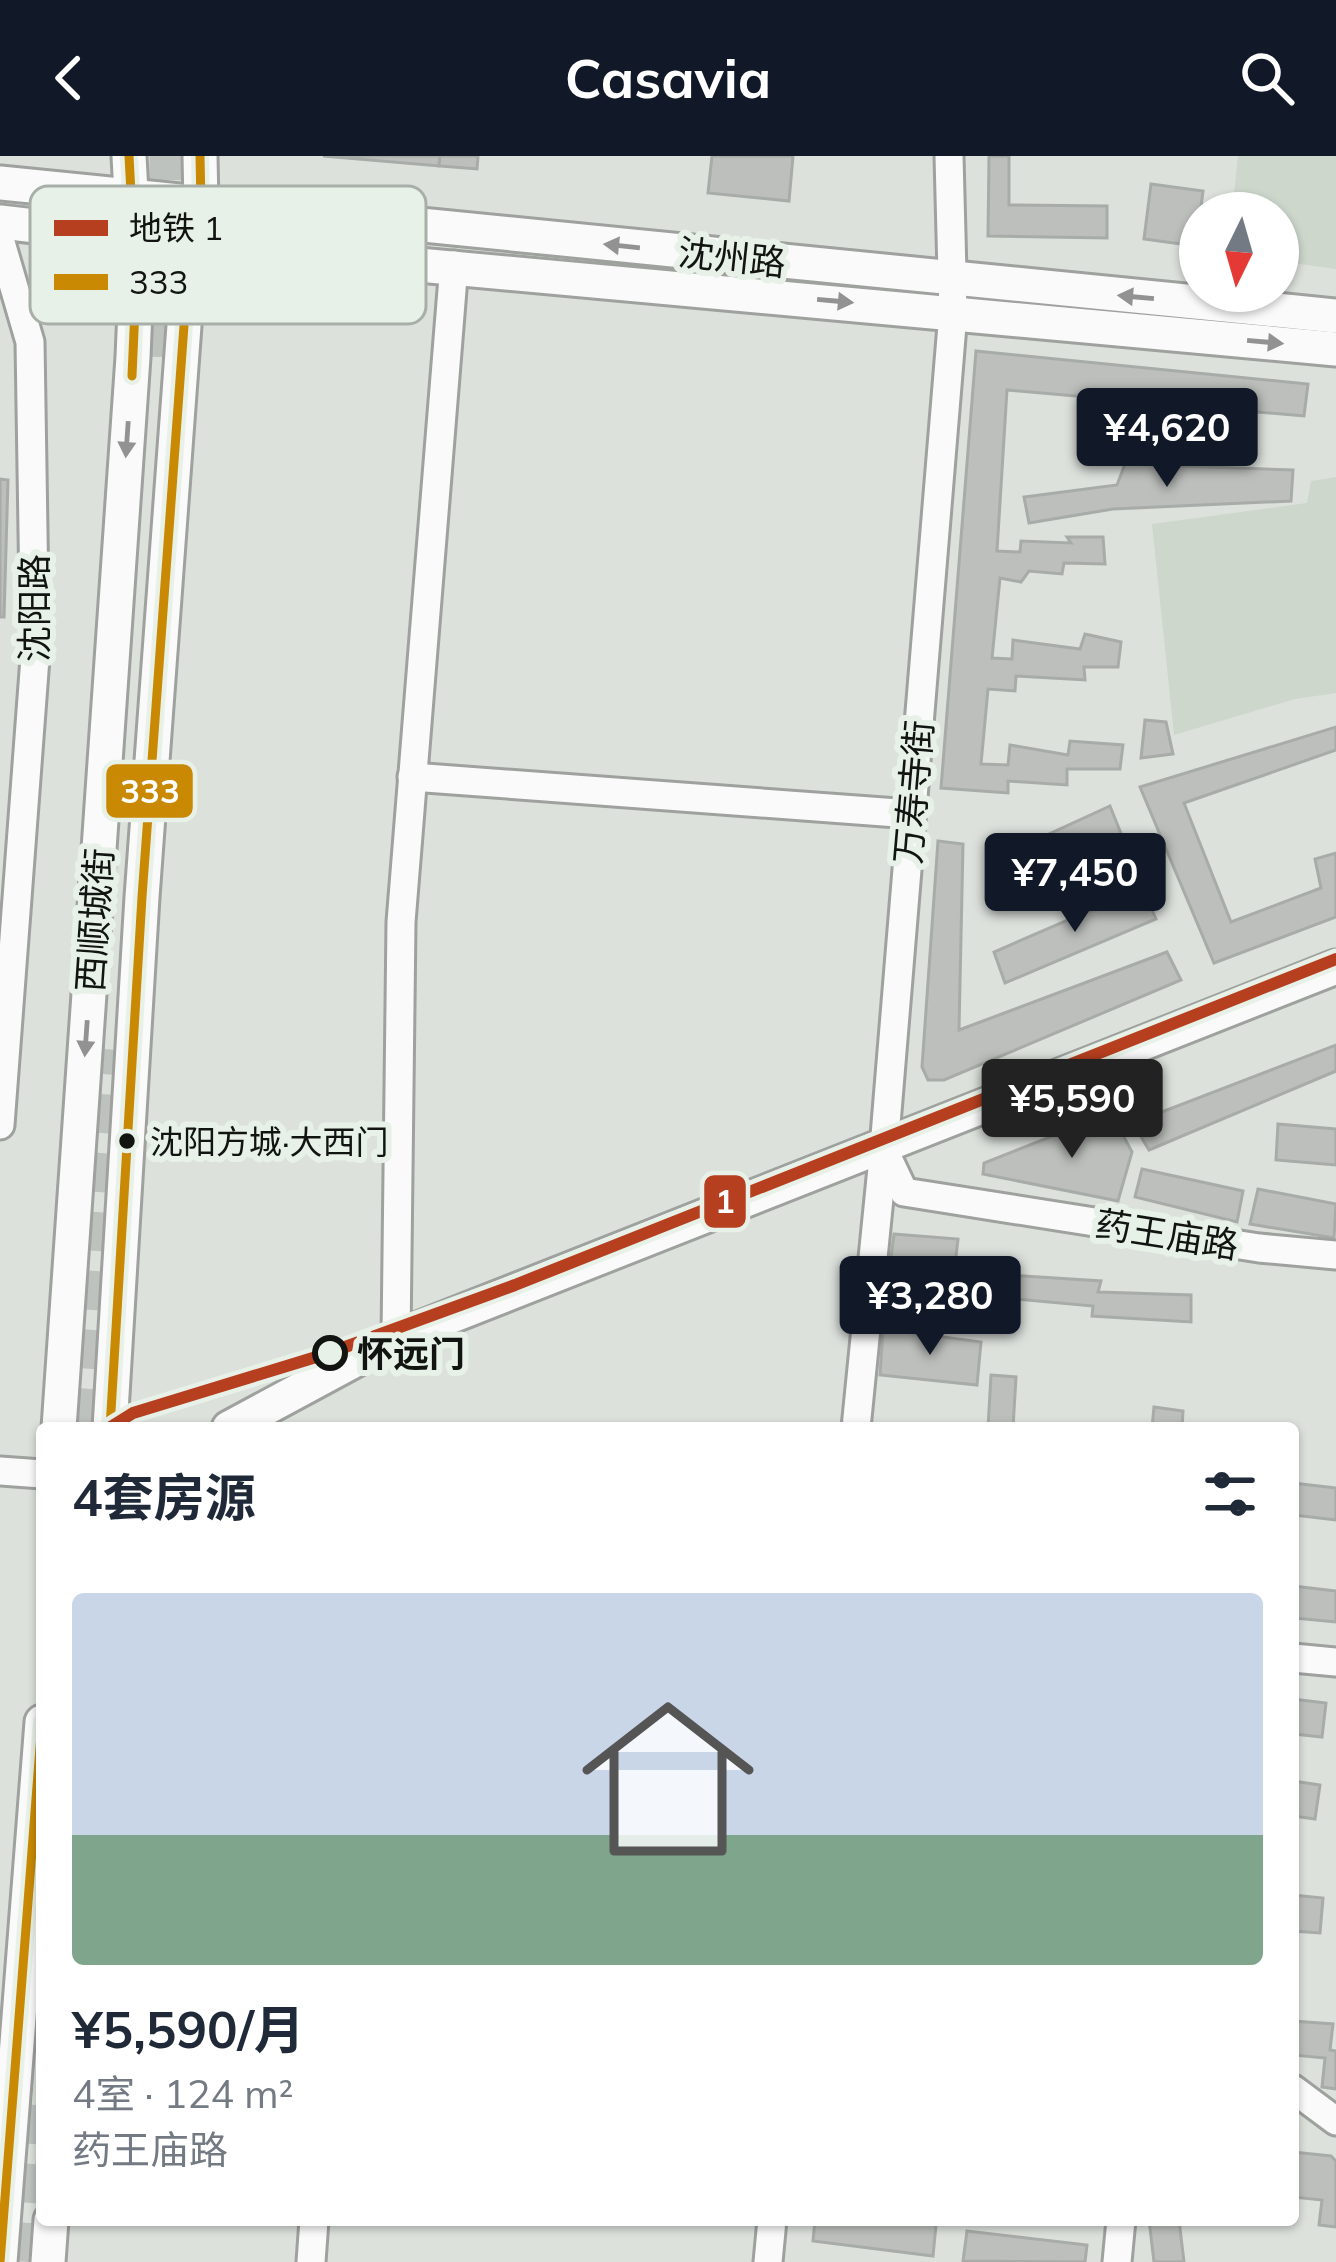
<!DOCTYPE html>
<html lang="zh">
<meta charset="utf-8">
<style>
body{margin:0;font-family:Mulish,"Noto Sans SC",sans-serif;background:#f2f2f3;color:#1f2937;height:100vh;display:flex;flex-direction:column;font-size:45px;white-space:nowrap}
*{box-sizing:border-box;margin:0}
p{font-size:39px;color:#747a83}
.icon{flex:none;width:66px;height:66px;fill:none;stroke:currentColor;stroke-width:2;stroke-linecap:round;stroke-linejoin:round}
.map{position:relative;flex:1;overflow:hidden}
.panel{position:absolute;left:36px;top:1266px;width:1263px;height:804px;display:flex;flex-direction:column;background:#fff;border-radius:12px;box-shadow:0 3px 9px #0004}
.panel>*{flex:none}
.needle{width:78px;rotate:185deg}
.tools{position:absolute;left:1179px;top:36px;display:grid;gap:24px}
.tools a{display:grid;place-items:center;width:120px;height:120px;border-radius:50%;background:#fff;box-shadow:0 3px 9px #0004;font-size:60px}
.price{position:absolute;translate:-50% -102px;padding:0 27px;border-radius:12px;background:#111827;color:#fff;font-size:39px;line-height:78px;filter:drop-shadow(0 3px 6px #0008)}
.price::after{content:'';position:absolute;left:50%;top:72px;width:36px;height:27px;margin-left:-18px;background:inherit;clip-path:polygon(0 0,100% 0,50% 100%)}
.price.active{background:#222;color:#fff}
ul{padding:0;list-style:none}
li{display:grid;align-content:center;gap:24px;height:636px;padding:0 36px}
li+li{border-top:3px solid #e0e1e3}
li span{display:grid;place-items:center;height:372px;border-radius:12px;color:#555}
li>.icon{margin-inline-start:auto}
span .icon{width:216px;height:216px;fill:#fffc;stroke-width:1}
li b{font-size:51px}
h2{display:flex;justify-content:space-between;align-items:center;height:144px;padding:0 36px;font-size:51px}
header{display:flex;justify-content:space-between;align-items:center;height:156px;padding:0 36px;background:#111827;color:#fff;font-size:54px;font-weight:700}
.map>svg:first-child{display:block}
</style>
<header><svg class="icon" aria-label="back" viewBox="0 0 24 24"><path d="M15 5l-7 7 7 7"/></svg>Casavia<svg class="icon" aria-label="search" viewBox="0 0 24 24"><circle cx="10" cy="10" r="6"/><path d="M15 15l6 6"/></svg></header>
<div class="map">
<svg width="1336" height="2106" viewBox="0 0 1336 2106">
<rect width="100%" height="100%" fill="#dce1dc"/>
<g fill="#cdd7cc">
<polygon points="1238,0 1336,0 1336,113 1278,105 1278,57 1232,57"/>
<polygon points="1336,321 1336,537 1295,543 1174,579 1152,368 1307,347 1311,325"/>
</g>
<g fill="#bcbfbc" stroke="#a8aca8" stroke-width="3">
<polygon points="323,0 440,0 439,10"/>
<polygon points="440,0 478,0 477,13 439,10"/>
<polygon points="712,0 793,0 789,45 708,37"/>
<polygon points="989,0 1009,0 1009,49 1107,50 1107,82 988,80"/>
<polygon points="1151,28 1203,35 1196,90 1144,83"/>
<polygon points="976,195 1308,228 1304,260 1007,234 997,395 1020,396 1021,385 1071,387 1067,381 1103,381 1105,408 1064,407 1062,418 1029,415 1021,426 1000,422 992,502 1012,503 1013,484 1080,493 1085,478 1121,486 1118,511 1084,511 1085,524 1016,520 1015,535 988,533 981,608 1008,609 1010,589 1068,599 1070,585 1123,589 1120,613 1067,613 1067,629 1008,625 1008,637 941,632"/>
<polygon points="1125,308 1293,314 1291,345 1113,353 1029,367 1024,341 1117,329"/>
<polygon points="0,323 8,324 4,461 0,461"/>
<polygon points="1145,564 1166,566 1173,598 1141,602"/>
<polygon points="1336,571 1336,594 1184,647 1231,766 1321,732 1315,703 1336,697 1336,761 1214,807 1140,631"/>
<polygon points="1110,650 1124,685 1013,731 1001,700"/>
<polygon points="938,685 963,688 959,874 1167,796 1181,824 944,924 928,924 922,911"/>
<polygon points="1142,732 1156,763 1005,827 994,796"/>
<polygon points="1336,889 1336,915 1149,994 1133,967"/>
<polygon points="1111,957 1132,996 1118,1045 983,1018 984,1007"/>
<polygon points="1278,968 1336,973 1336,1009 1276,1004"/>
<polygon points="1142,1013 1243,1035 1237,1066 1135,1041"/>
<polygon points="1258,1033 1336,1048 1334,1082 1250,1068"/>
<polygon points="894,1078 958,1083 951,1143 886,1139"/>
<polygon points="976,1117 1101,1125 1098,1136 1191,1139 1191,1166 1092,1160 1093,1150 974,1139"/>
<polygon points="883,1173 981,1186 977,1229 880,1219"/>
<polygon points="991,1219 1016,1221 1013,1272 988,1272"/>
<polygon points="1154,1251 1183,1255 1182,1272 1152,1272"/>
<polygon points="1293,1327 1336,1332 1336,1364 1293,1359"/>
<polygon points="1293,1430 1336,1435 1336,1466 1293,1462"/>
<polygon points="1293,1543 1326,1547 1322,1581 1293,1578"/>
<polygon points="1293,1625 1320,1629 1315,1663 1293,1660"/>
<polygon points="1293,1739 1323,1742 1320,1777 1293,1775"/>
<polygon points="1293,1865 1333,1868 1330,1894 1336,1895 1336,1933 1322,1931 1325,1902 1293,1899"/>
<polygon points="1293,1996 1331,2000 1336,2005 1336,2071 1319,2069 1322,2044 1293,2041"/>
<polygon points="815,2064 892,2064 936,2069 933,2100 813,2085"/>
<polygon points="1149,2064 1179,2064 1184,2106 1154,2106"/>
<polygon points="967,2075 1087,2089 1085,2106 963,2105"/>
</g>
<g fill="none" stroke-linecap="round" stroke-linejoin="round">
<g stroke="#bec2be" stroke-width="39" stroke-dasharray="39 20" stroke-linecap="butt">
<polyline points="166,201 169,0"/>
<polyline points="90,1272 117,894"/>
<polyline points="29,2106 42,1930"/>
</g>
<g stroke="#9ea19e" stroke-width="33">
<g id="minor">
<polyline points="0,83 30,186 35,502 0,969"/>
<polyline points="412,621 911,658"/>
<polyline points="885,996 904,1036 1259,1092 1336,1099"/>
<polyline points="396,1182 401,766 454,109"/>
<polyline points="856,1272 884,992 953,157 949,0"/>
<polyline points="0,1315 42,1318"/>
<polyline points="1293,1502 1336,1506"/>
<polyline points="1293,1933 1336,1965"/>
<polyline points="311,2106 314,2064"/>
<polyline points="768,2106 772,2064"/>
<polyline points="1117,2106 1121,2064"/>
</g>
</g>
<g stroke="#9ea19e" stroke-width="39">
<g id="major">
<polyline points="0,27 1336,160"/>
<polyline points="0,66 190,88 1336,193"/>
<polyline points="59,1272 133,201 136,130 129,0"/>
<polyline points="110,1272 142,741 190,88 201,48 200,0"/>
<polyline points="229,1272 396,1182 1336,811"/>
<polyline points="0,2106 42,1566"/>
<polyline points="48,2106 51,2064"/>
</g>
</g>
<use href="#minor" stroke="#fafafa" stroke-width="27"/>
<use href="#major" stroke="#fafafa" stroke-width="33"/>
<g stroke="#e8f1e8" stroke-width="18">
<g id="bus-1">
<polyline points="129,0 136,130 132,220"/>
<polyline points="110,1272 142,741 190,88 201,48 200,0"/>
<polyline points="0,2106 42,1566"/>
</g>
</g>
<use href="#bus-1" stroke="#c98903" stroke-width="9"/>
<g stroke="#e8f1e8" stroke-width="21">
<polyline id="metro-1" points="109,1272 133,1257 326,1198 515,1129 1336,803"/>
</g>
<use href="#metro-1" stroke="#b63f1f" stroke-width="12"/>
</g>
<defs><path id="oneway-solid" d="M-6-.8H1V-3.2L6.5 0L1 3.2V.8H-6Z" transform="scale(3)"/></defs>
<g fill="#919291">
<use href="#oneway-solid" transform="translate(622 90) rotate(-174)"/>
<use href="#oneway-solid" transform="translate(1136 141) rotate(-175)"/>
<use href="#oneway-solid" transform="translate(835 145) rotate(5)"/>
<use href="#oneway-solid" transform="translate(1265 186) rotate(5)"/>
<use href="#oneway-solid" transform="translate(127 283) rotate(94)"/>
<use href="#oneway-solid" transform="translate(86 882) rotate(94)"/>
</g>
<circle fill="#111411" stroke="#e8f1e8" stroke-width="4.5" cx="127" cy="985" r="10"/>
<circle fill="#e8f1e8" stroke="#111411" stroke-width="6" cx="330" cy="1197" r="15"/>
<g text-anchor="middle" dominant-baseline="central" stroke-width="12" stroke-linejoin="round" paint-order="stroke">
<g font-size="33" fill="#111411" stroke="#e8f1e8" text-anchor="start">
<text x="150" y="985">沈阳方城·大西门</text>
</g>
<g font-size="36" fill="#111411" stroke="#e8f1e8">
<text transform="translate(732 101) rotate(6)">沈州路</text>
<text transform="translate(33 452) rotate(-90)">沈阳路</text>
<text transform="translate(913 636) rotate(-85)">万寿寺街</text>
<text transform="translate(94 764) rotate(-86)">西顺城街</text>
<text transform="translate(1167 1078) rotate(9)">药王庙路</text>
</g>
<g font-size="36" font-weight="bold" fill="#111411" stroke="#e8f1e8" text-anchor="start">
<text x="357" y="1197">怀远门</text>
</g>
</g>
<rect x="30" y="30" width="396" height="138" rx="18" fill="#e8f1e8" stroke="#a8afa8" stroke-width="3"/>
<rect x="54" y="64" width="54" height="16" fill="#b63f1f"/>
<rect x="54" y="118" width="54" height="16" fill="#c98903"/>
<g font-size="33" fill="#111411">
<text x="129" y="84">地铁 1</text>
<text x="129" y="138">333</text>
</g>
<g stroke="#e8f1e8" stroke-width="4.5">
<rect x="104" y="606" width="91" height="58" rx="12" fill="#c98903"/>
<rect x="702" y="1017" width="46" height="57" rx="12" fill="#b63f1f"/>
</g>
<g font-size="33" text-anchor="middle" font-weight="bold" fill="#fff">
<text x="150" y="647">333</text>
<text x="725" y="1057">1</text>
</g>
</svg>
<div class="tools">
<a><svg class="needle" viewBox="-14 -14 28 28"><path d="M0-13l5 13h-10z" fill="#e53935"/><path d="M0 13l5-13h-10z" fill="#747a83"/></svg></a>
</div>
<b class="price" style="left:1167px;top:334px">¥4,620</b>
<b class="price" style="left:1075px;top:779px">¥7,450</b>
<b class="price active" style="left:1072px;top:1005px">¥5,590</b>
<b class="price" style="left:930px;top:1202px">¥3,280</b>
<section class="panel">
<h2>4套房源<svg class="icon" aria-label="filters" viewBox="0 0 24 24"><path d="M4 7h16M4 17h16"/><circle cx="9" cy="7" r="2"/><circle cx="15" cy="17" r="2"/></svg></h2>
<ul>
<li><span style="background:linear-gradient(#c9d6e8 65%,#7fa58c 0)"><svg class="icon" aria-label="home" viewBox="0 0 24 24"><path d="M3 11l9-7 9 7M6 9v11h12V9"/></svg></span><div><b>¥5,590/月</b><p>4室 · 124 m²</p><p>药王庙路</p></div></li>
</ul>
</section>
</div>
